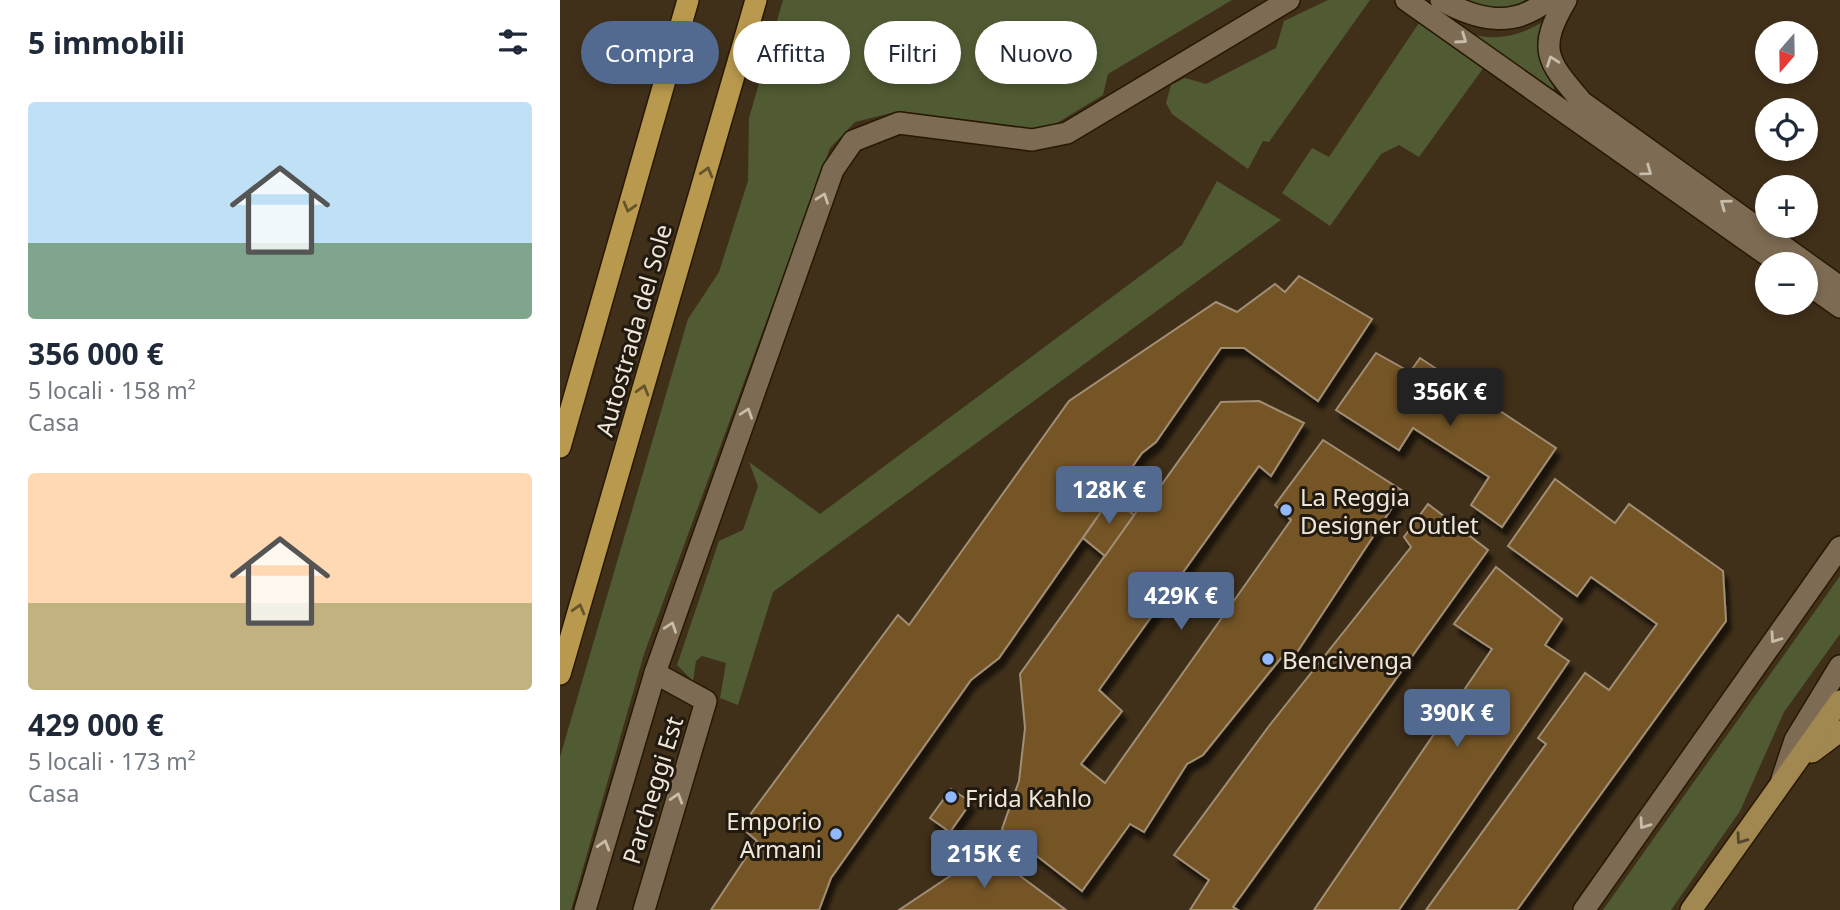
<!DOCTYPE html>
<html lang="it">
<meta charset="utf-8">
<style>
body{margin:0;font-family:"Noto Sans",sans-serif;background:#f2f2f3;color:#1f2937;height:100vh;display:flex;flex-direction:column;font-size:26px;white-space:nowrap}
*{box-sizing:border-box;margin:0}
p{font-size:23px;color:#747a83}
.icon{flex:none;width:38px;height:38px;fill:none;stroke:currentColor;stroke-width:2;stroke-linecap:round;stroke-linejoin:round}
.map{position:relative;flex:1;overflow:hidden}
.drawer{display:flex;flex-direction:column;background:#fff;width:560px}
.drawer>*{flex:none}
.top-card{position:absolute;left:21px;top:21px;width:665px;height:63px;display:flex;gap:14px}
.needle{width:46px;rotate:200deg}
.tools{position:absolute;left:1195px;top:21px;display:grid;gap:14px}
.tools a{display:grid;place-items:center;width:63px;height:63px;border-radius:50%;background:#fff;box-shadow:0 4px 10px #0003;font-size:35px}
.price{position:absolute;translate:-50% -60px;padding:0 16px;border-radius:7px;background:#526990;color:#fff;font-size:23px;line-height:46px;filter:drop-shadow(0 2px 4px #0008)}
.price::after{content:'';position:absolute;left:50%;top:42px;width:21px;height:16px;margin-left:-10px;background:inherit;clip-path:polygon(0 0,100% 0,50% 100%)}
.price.current{background:#222;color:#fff}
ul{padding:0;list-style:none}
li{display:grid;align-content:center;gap:14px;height:371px;padding:0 28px}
li span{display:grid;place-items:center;height:217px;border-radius:7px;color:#555}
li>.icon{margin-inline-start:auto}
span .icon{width:126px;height:126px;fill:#fffc;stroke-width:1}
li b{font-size:30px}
h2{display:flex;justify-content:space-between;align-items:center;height:84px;padding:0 28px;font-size:30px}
.tag{padding:0 24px;border-radius:32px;background:#fff;box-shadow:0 4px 10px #0003;font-size:24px;line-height:63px}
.tag.current{background:#526990;color:#fff}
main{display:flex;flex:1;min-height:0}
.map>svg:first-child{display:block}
</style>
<main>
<section class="drawer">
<h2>5 immobili<svg class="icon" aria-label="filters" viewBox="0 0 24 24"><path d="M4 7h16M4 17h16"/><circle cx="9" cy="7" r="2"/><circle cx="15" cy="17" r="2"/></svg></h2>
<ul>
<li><span style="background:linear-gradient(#bfe0f5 65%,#7fa58c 0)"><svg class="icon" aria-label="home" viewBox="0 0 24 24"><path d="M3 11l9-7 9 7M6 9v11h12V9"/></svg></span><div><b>356 000 €</b><p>5 locali · 158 m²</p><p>Casa</p></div></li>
<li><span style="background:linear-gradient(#ffd9b3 60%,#c2b280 0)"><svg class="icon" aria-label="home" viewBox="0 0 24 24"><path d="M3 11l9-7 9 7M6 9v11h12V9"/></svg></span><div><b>429 000 €</b><p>5 locali · 173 m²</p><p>Casa</p></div></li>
</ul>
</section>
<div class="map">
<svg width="1280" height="910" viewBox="0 0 1280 910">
<defs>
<filter id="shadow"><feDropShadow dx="4.5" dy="8" stdDeviation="2" flood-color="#0009"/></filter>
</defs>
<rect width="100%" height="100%" fill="#40301a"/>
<g fill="#505b33">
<polygon points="223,0 672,0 548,74 543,95 492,126 468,129 339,111 295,122 270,148 84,654 11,910 0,910 0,757 128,319 159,272 188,181 189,118"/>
<polygon points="768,0 810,0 709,142 703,141 688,169 612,114 606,103 611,85 625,78 646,84 716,48 724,21"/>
<path d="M907,0H965C946,13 926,12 907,0Z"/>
<path d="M886,16C896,19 903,30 913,34C939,43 971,32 991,16L986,55L995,93Z"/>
<polygon points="861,20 924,67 859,157 839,145 821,154 770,226 722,193 752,148 769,157"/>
<polygon points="657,181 721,220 213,592 178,705 160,698 166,663 142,656 136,661 133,681 117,665 159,541 183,530 198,486 189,462 260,514 622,245"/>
<polygon points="1280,576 1280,634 1224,712 1180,811 1111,910 1043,910"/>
</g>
<g fill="#745425" stroke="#a18e75" stroke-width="2" filter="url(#shadow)">
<polygon points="739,276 812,319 758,401 684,348 661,348 596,442 582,453 439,658 411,680 271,878 259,910 151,910 197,841 181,827 338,615 349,625 509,401 656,302 677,312 715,284 725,292"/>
<polygon points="816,353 850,372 860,358 996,448 942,527 911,505 929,477 853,428 839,450 776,410"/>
<polygon points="699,401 744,423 711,476 699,466 539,690 562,711 521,764 545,783 731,520 715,505 763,440 843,491 732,660 721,658 643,755 627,764 584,832 570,824 522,891 442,829 459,781 465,728 460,674 577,511 602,484 661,402"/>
<polygon points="995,479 1055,523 1069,504 1163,571 1166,621 957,910 866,910 986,744 978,738 1025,673 1049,690 1097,624 1031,577 1017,596 948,546"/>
<polygon points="552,496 574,515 545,556 523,538"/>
<polygon points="868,504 928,550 673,907 678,910 630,910 649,880 614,855 709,726 851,547 844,537"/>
<polygon points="936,567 1002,619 985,645 1009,661 839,910 754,910 932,649 894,624"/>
<polygon points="391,789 411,802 390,832 370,818"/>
<polygon points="421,847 506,910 339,910 399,870"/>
</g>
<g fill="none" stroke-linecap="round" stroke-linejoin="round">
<g stroke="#261803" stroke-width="24">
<g id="minor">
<polyline points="846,0 1220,264"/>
<path d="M881,0C917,20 953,29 988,0"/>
<path d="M1006,0C976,50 988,62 1022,102L1280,287"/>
<polyline points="1246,283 1280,307"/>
<polyline points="1222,779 1235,740 1280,666"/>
<polyline points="25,910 95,673 273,170 293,141 339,123 472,140 507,133 729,0"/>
<polyline points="84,910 146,701 95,673"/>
<polyline points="1024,910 1280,547"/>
</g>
</g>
<g stroke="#261803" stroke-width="24">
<g id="major">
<polyline points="1252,752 1280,731"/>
<polyline points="1131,910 1280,701"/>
</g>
</g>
<g stroke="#261803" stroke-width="24">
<g id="highway">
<polyline points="0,447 128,0"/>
<polyline points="0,674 196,0"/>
</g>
</g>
<use href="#minor" stroke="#7d6b53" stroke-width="21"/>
<use href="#major" stroke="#a18750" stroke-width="21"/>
<use href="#highway" stroke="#b9994e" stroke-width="21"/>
</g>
<defs><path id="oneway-chevron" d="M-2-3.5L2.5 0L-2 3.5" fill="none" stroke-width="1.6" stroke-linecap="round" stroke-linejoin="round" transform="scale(1.75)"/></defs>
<g stroke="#c8bcaa">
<use href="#oneway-chevron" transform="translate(902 39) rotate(35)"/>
<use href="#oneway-chevron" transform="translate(992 61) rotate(-110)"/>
<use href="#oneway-chevron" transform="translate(1087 171) rotate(36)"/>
<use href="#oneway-chevron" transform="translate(263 198) rotate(-70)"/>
<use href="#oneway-chevron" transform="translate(1165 204) rotate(-144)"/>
<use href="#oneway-chevron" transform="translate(187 413) rotate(-71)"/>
<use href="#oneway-chevron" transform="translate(111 627) rotate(-71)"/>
<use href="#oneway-chevron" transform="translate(1215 638) rotate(125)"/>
<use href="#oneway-chevron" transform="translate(117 798) rotate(-73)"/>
<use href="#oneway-chevron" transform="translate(1084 824) rotate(125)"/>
<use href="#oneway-chevron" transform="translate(44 845) rotate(-73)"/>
</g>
<g stroke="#65532c">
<use href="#oneway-chevron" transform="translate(147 172) rotate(-74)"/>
<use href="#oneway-chevron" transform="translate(69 207) rotate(106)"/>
<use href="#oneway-chevron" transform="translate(83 390) rotate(-74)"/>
<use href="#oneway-chevron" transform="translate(19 609) rotate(-74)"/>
</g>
<use stroke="#54462a" href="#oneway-chevron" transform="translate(1181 839) rotate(125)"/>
<g fill="#91b8fd" stroke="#211a10" stroke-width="2.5">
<circle cx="726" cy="510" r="7"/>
<circle cx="708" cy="659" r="7"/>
<circle cx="391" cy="797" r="7"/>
<circle cx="276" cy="834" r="7"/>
</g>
<g text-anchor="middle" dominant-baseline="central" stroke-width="6" stroke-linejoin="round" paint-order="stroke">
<g font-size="24" fill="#f1e7d9" stroke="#211a10">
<text transform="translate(73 330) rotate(-74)">Autostrada del Sole</text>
<text transform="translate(92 790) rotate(-73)">Parcheggi Est</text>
</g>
<g font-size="24" fill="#f1e7d9" stroke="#211a10" text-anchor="start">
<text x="740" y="496">La Reggia<tspan x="740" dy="28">Designer Outlet</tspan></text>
<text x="722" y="659">Bencivenga</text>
<text x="405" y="797">Frida Kahlo</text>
<text x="262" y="820" text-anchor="end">Emporio<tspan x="262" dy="28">Armani</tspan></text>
</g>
</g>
</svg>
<div class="tools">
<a><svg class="needle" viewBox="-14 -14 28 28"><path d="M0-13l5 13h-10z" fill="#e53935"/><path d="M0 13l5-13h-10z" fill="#747a83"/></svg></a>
<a><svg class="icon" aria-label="locate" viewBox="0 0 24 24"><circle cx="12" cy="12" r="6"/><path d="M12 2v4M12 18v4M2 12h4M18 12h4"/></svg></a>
<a>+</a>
<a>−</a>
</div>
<b class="price current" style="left:890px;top:428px">356K €</b>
<b class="price" style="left:549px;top:526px">128K €</b>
<b class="price" style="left:621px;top:632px">429K €</b>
<b class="price" style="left:897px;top:749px">390K €</b>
<b class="price" style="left:424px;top:890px">215K €</b>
<div class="top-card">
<a class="tag current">Compra</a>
<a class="tag">Affitta</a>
<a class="tag">Filtri</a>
<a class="tag">Nuovo</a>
</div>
</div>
</main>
